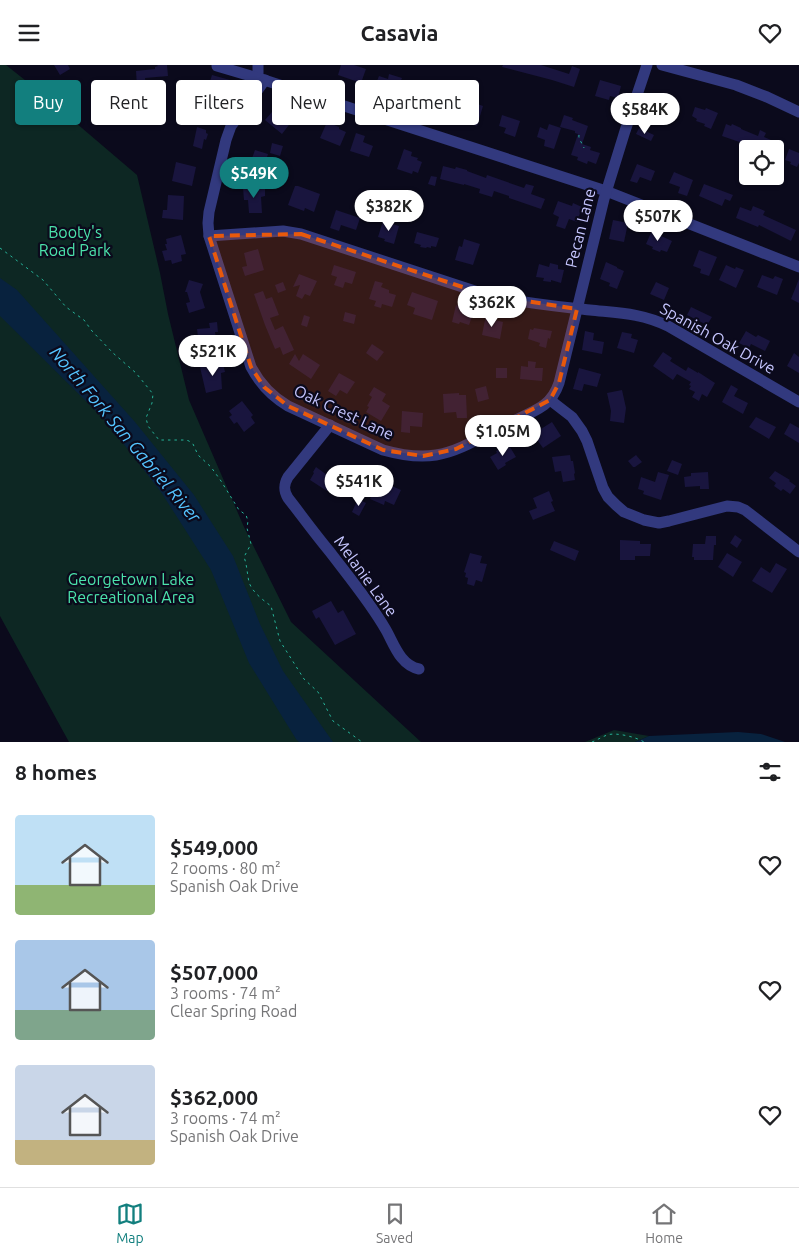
<!DOCTYPE html>
<meta charset="utf-8">
<style>
body{margin:0;font-family:Ubuntu,sans-serif;background:#f2f2f2;color:#202124;height:100vh;display:flex;flex-direction:column;font-size:19px;white-space:nowrap}
*{box-sizing:border-box;margin:0}
p{font-size:16px;color:#757577}
.icon{flex:none;width:28px;height:28px;fill:none;stroke:currentColor;stroke-width:2;stroke-linecap:round;stroke-linejoin:round}
.map{position:relative;height:677px;overflow:hidden}
.details{display:flex;flex-direction:column;background:#fff;flex:1}
.details>*{flex:none}
.banner{position:absolute;left:15px;top:15px;width:500px;height:45px;display:flex;gap:10px}
.controls{position:absolute;left:739px;top:75px;display:grid;gap:10px}
.controls a{display:grid;place-items:center;width:45px;height:45px;border-radius:5px;background:#fff;box-shadow:0 1px 4px #0004;font-size:25px}
.price{position:absolute;translate:-50% -42px;padding:0 11px;border-radius:18px;background:#fff;color:#222;font-size:16px;line-height:32px;filter:drop-shadow(0 1px 2px #0008)}
.price::after{content:'';position:absolute;left:50%;top:30px;width:15px;height:11px;margin-left:-8px;background:inherit;clip-path:polygon(0 0,100% 0,50% 100%)}
.price.selected{background:#127f7e;color:#fff}
ul{padding:0;list-style:none}
li{display:flex;align-items:center;gap:15px;height:125px;padding:0 15px}
li span{display:grid;place-items:center;flex:none;width:140px;height:100px;border-radius:5px;color:#555}
li>.icon{margin-inline-start:auto}
span .icon{width:60px;height:60px;fill:#fffc;stroke-width:1}
li b{font-size:21px}
h2{display:flex;justify-content:space-between;align-items:center;height:60px;padding:0 15px;font-size:21px}
.chip{padding:0 18px;border-radius:5px;background:#fff;box-shadow:0 1px 4px #0004;font-size:18px;line-height:45px}
.chip.selected{background:#127f7e;color:#fff}
header{display:flex;justify-content:space-between;align-items:center;height:65px;padding:0 15px;background:#fff;font-size:22px;font-weight:700}
.tabs{display:flex;justify-content:space-around;align-items:center;height:70px;border-top:1px solid #e0e0e0;background:#fff;font-size:14px;color:#757577}
.tabs a{display:grid;justify-items:center;gap:2px}
.tabs .selected{color:#127f7e}
.map>svg:first-child{display:block}
</style>
<header><svg class="icon" aria-label="menu" viewBox="0 0 24 24"><path d="M4 6h16M4 12h16M4 18h16"/></svg>Casavia<svg class="icon" aria-label="heart" viewBox="0 0 24 24"><path d="M12 20l-8-8c-3-5 5-10 8-4 3-6 11-1 8 4z"/></svg></header>
<div class="map">
<svg width="799" height="677" viewBox="0 0 799 677">
<rect width="100%" height="100%" fill="#0b0a1c"/>
<g fill="#0d2723">
<polygon points="0,0 6,0 35,23 137,110 160,208 168,249 189,335 244,462 291,557 421,677 69,677 0,551"/>
<polygon points="614,665 649,671 635,677 585,677"/>
</g>
<g fill="#08223e">
<polygon points="0,213 17,225 135,357 194,430 233,491 260,559 283,606 333,677 299,677 296,674 249,598 211,505 161,427 105,355 0,251"/>
<polygon points="738,667 761,669 785,677 635,677 649,671"/>
</g>
<g fill="#19153e">
<polygon points="54,0 68,0 70,4 60,10"/>
<polygon points="157,0 167,0 168,11 145,13 146,21 137,22 136,6 155,4 155,2 158,1"/>
<polygon points="341,0 354,0 366,4 361,18 338,10"/>
<polygon points="503,0 541,0 569,9 572,1 580,4 574,22 552,15 502,2"/>
<polygon points="389,9 402,13 400,18 404,19 401,27 395,25 394,29 383,25 381,29 373,26 379,11 388,14"/>
<polygon points="212,10 230,15 227,23 223,22 219,33 206,29"/>
<polygon points="600,15 621,21 618,33 610,31 609,35 595,31"/>
<polygon points="423,19 435,23 434,26 439,28 435,41 423,37 421,42 414,39 419,23 422,23"/>
<polygon points="656,30 665,34 662,41 675,46 671,57 649,49"/>
<polygon points="461,33 483,41 477,61 467,57 468,53 455,49"/>
<polygon points="695,42 705,45 706,43 718,48 711,64 704,61 705,59 696,56 697,54 692,51"/>
<polygon points="285,44 295,52 282,69 265,55 272,47 278,52"/>
<polygon points="502,50 520,56 515,72 504,68 506,63 499,61"/>
<polygon points="564,50 573,53 572,55 588,61 582,79 591,82 590,85 600,88 596,99 588,96 587,99 577,95 578,92 571,90 578,69 575,68 575,66 560,62"/>
<polygon points="327,57 339,62 339,64 346,67 340,81 320,73"/>
<polygon points="549,59 561,63 554,84 544,81 545,75 537,72 540,62 547,65"/>
<polygon points="726,59 731,61 732,59 741,63 741,64 758,71 760,65 766,68 764,72 778,78 776,84 753,84 754,82 722,71"/>
<polygon points="197,62 206,65 206,68 208,69 206,75 204,74 202,84 193,81"/>
<polygon points="639,63 654,70 651,76 636,69"/>
<polygon points="356,68 365,71 363,77 373,81 369,92 350,86"/>
<polygon points="272,78 283,81 280,91 270,88"/>
<polygon points="404,84 412,87 411,91 418,93 417,95 422,97 418,108 413,106 412,109 397,104"/>
<polygon points="789,84 799,88 799,98 797,102 790,99 791,97 785,95"/>
<polygon points="255,85 268,89 261,112 247,107"/>
<polygon points="176,97 196,102 192,121 172,116"/>
<polygon points="637,99 655,106 651,116 640,112 637,118 630,116"/>
<polygon points="443,101 455,104 456,102 467,105 467,106 486,113 487,110 524,123 526,119 534,121 531,129 545,134 541,144 509,133 509,131 494,126 492,132 479,128 480,124 464,119 464,120 440,114"/>
<polygon points="674,107 693,115 687,131 678,128 680,122 669,118"/>
<polygon points="431,111 437,112 435,121 428,119"/>
<polygon points="704,119 733,130 730,136 725,134 722,141 699,131"/>
<polygon points="295,121 298,121 320,129 314,147 305,143 304,146 288,140"/>
<polygon points="265,122 265,131 261,132 262,148 249,148 248,135 244,135 243,123"/>
<polygon points="168,130 184,131 183,155 162,153 163,145 167,145"/>
<polygon points="558,136 572,141 573,138 582,142 577,157 569,154 565,164 556,161 559,152 553,149"/>
<polygon points="753,141 765,146 763,150 796,165 791,176 759,160 758,162 736,153 740,142 751,146"/>
<polygon points="336,145 360,153 356,165 341,160 339,166 330,163"/>
<polygon points="613,155 628,158 624,177 609,174"/>
<polygon points="383,156 399,161 394,179 384,176 385,174 378,172"/>
<polygon points="653,163 660,166 659,170 672,176 667,187 661,185 660,187 652,184 653,182 646,179"/>
<polygon points="417,167 439,173 436,182 431,181 431,183 427,182 426,183 420,182 421,180 414,178"/>
<polygon points="181,170 186,189 181,190 182,196 172,199 171,195 165,196 162,186 167,185 165,179 167,179 166,174"/>
<polygon points="464,174 480,179 473,200 455,195 459,181 462,182"/>
<polygon points="258,184 264,205 245,211 242,202 247,201 244,188"/>
<polygon points="699,185 717,192 709,211 700,208 701,204 693,201"/>
<polygon points="606,197 617,202 617,203 624,206 617,224 609,221 610,218 600,214"/>
<polygon points="550,198 558,200 558,204 564,205 561,218 551,215 551,217 543,216 544,213 536,212 539,199 549,202"/>
<polygon points="334,200 356,207 352,219 345,217 343,223 334,220 337,212 331,210"/>
<polygon points="726,200 735,204 736,202 744,205 736,223 719,215"/>
<polygon points="299,209 317,216 310,231 305,229 302,234 296,231 300,220 293,222"/>
<polygon points="762,210 773,214 775,211 783,214 777,230 757,222"/>
<polygon points="799,214 799,238 791,234"/>
<polygon points="189,215 203,219 200,227 205,243 189,248 186,238 190,237 187,227 185,227"/>
<polygon points="375,216 383,218 381,222 389,225 389,228 396,230 392,242 382,239 381,243 374,241 376,236 369,234"/>
<polygon points="283,217 286,225 278,228 275,220"/>
<polygon points="656,217 669,223 664,235 650,229"/>
<polygon points="263,226 266,234 272,232 279,250 270,253 275,265 283,261 294,285 283,290 280,282 275,284 265,260 254,229"/>
<polygon points="412,227 438,236 432,255 413,249 415,243 407,240"/>
<polygon points="456,240 474,246 469,260 460,257 459,259 452,257"/>
<polygon points="691,242 712,252 707,260 687,250"/>
<polygon points="345,247 356,250 354,259 343,256"/>
<polygon points="304,250 310,252 307,262 301,260"/>
<polygon points="486,250 496,252 495,255 503,257 500,274 482,270"/>
<polygon points="217,257 218,267 215,267 217,279 221,278 222,286 200,288 197,264 210,263 209,258"/>
<polygon points="534,263 552,266 550,274 548,273 546,283 539,281 540,278 528,274 530,264 533,265"/>
<polygon points="585,266 594,268 593,275 604,277 602,289 582,285"/>
<polygon points="746,266 756,272 758,270 770,276 765,286 751,279 749,283 739,278"/>
<polygon points="622,267 632,269 631,273 638,275 634,288 617,283"/>
<polygon points="372,279 384,287 377,296 366,288"/>
<polygon points="663,287 672,293 670,296 686,306 688,302 698,308 698,307 715,318 707,332 702,329 699,336 692,332 695,327 689,324 691,321 689,320 691,317 677,309 673,315 653,301"/>
<polygon points="794,288 799,292 799,308 787,301"/>
<polygon points="295,289 299,296 303,289 320,300 311,314 289,299"/>
<polygon points="528,296 536,297 535,303 543,303 542,316 520,314 521,301 528,302"/>
<polygon points="223,298 225,307 221,308 222,324 206,328 200,302"/>
<rect x="496" y="303" width="11" height="10"/>
<polygon points="579,303 601,309 597,322 584,319 582,326 573,324"/>
<polygon points="339,308 355,317 347,329 340,325 336,331 328,326"/>
<polygon points="731,320 738,324 734,331 748,338 743,349 722,337"/>
<polygon points="486,321 489,334 478,337 475,324"/>
<polygon points="374,322 386,329 382,336 390,341 381,356 366,347 369,342 367,341 372,332 369,330"/>
<polygon points="622,325 626,343 624,358 610,356 611,346 607,328"/>
<polygon points="459,328 459,330 466,330 467,353 457,353 456,347 444,348 443,329"/>
<polygon points="242,336 253,350 251,352 255,358 244,367 237,357 234,359 229,352 232,350 229,346"/>
<polygon points="402,346 423,348 422,362 410,361 410,368 401,367"/>
<polygon points="756,352 776,362 769,374 749,362"/>
<polygon points="552,357 561,371 543,383 533,369"/>
<polygon points="790,358 799,363 799,378 784,369"/>
<polygon points="505,381 506,384 510,382 516,392 505,398 506,400 498,405 490,392 497,388 496,386"/>
<polygon points="570,390 571,396 573,396 575,408 574,409 575,415 563,417 561,406 555,407 552,392"/>
<polygon points="636,390 642,397 635,402 633,402 628,396"/>
<polygon points="672,395 682,399 678,410 667,406"/>
<polygon points="316,402 327,410 329,407 336,412 333,417 335,419 331,424 329,423 327,426 310,415 314,408 313,407"/>
<polygon points="775,406 790,415 789,416 796,421 790,429 783,424 781,426 774,421 776,418 769,413"/>
<polygon points="658,407 669,410 661,435 643,429 644,426 638,424 641,412 655,417"/>
<polygon points="708,407 709,424 700,424 700,421 685,422 684,412 691,411 691,408"/>
<polygon points="378,415 401,425 394,440 385,436 384,440 370,434"/>
<polygon points="347,416 353,421 349,426 347,426 342,423"/>
<polygon points="549,426 553,436 551,437 555,446 533,455 529,446 537,443 533,433"/>
<polygon points="358,434 366,438 359,451 352,447"/>
<polygon points="735,470 742,475 737,483 730,478"/>
<polygon points="706,471 716,471 716,480 714,480 713,495 694,495 694,492 692,492 693,479 705,479"/>
<polygon points="620,475 640,476 640,479 651,479 650,491 635,491 635,495 620,495"/>
<polygon points="554,476 579,486 575,496 550,485"/>
<polygon points="470,488 482,491 480,498 487,499 482,517 476,515 474,521 467,519 468,513 465,512 466,508 464,507"/>
<polygon points="727,488 742,497 733,512 718,502"/>
<polygon points="776,498 787,504 772,528 752,516 761,502 770,508"/>
<polygon points="331,536 338,548 343,545 356,569 335,580 319,552 316,554 312,546"/>
<polygon points="385,536 390,541 385,546 380,541"/>
</g>
<g fill="none" stroke-linecap="round" stroke-linejoin="round">
<g stroke="#26b399" stroke-width="1" stroke-dasharray="2.5 4" stroke-linecap="butt">
<path d="M579,70C578,74 583,79 584,83"/>
<path d="M0,183L43,215L66,242L84,255L92,266L113,288L136,308L153,329L152,338L146,353L148,361L159,375H186L189,376L193,379L198,390L211,402L221,416L239,445L246,450L248,456L247,463L251,479L244,492C247,500 247,508 249,517C252,527 263,535 271,541L280,576L304,614L318,627L333,656L362,677"/>
<path d="M592,677C597,675 602,672 607,670C616,667 636,672 644,677"/>
</g>
<g stroke="#32397e" stroke-width="11">
<polyline points="258,0 258,13"/>
<polyline points="662,0 736,20 767,32 799,47"/>
<polyline points="217,1 258,13 606,126 799,202"/>
<path d="M265,15L231,61L226,75L209,147L208,158L209,171L251,302C260,319 271,331 288,341L383,385C401,390 418,393 436,390C461,386 484,370 507,359C519,353 533,348 544,340C552,334 556,327 559,318L604,134L625,66L647,0"/>
<path d="M209,171L283,166L301,169L487,230C521,238 555,241 590,245C619,248 641,248 668,261L799,337"/>
<polyline points="550,335 572,352 582,366 587,376 603,423 608,432 616,440 624,447 644,455 659,458 669,456 727,441 738,442 745,445 799,487"/>
<path d="M330,360L288,412C284,419 283,425 288,433C302,451 315,469 330,487C349,512 370,537 386,565C394,579 400,600 419,604"/>
</g>
</g>
<path fill="#e8590c" fill-opacity="0.2" stroke="#e8590c" stroke-width="4" stroke-dasharray="10 6" stroke-linejoin="round" d="M301,169L487,230L577,244L559,318L550,335L456,384L423,391L383,385L288,341L264,322L251,302L209,171Z"/>
<g text-anchor="middle" dominant-baseline="central" stroke-width="4.5" stroke-linejoin="round" paint-order="stroke">
<g font-size="16" fill="#c6c6ff" stroke="#0b0a1c">
<text transform="translate(580 163) rotate(-76)">Pecan Lane</text>
<text transform="translate(718 273) rotate(29)">Spanish Oak Drive</text>
<text transform="translate(344 347) rotate(25)">Oak Crest Lane</text>
<text transform="translate(366 511) rotate(54)">Melanie Lane</text>
</g>
<g font-size="16" fill="#4ce4ac" stroke="#0b0a1c">
<text x="75" y="167">Booty's<tspan x="75" dy="18">Road Park</tspan></text>
<text x="131" y="514">Georgetown Lake<tspan x="131" dy="18">Recreational Area</tspan></text>
</g>
<g font-size="18" font-style="italic" fill="#54c4ff" stroke="#0b0a1c">
<text transform="translate(126 369) rotate(50)">North Fork San Gabriel River</text>
</g>
</g>
</svg>
<div class="controls">
<a><svg class="icon" aria-label="locate" viewBox="0 0 24 24"><circle cx="12" cy="12" r="6"/><path d="M12 2v4M12 18v4M2 12h4M18 12h4"/></svg></a>
</div>
<b class="price" style="left:645px;top:70px">$584K</b>
<b class="price selected" style="left:254px;top:134px">$549K</b>
<b class="price" style="left:389px;top:167px">$382K</b>
<b class="price" style="left:658px;top:177px">$507K</b>
<b class="price" style="left:492px;top:263px">$362K</b>
<b class="price" style="left:213px;top:312px">$521K</b>
<b class="price" style="left:503px;top:392px">$1.05M</b>
<b class="price" style="left:359px;top:442px">$541K</b>
<div class="banner">
<a class="chip selected">Buy</a>
<a class="chip">Rent</a>
<a class="chip">Filters</a>
<a class="chip">New</a>
<a class="chip">Apartment</a>
</div>
</div>
<section class="details">
<h2>8 homes<svg class="icon" aria-label="filters" viewBox="0 0 24 24"><path d="M4 7h16M4 17h16"/><circle cx="9" cy="7" r="2"/><circle cx="15" cy="17" r="2"/></svg></h2>
<ul>
<li><span style="background:linear-gradient(#bfe0f5 70%,#8fb573 0)"><svg class="icon" aria-label="home" viewBox="0 0 24 24"><path d="M3 11l9-7 9 7M6 9v11h12V9"/></svg></span><div><b>$549,000</b><p>2 rooms · 80 m²</p><p>Spanish Oak Drive</p></div><svg class="icon" aria-label="heart" viewBox="0 0 24 24"><path d="M12 20l-8-8c-3-5 5-10 8-4 3-6 11-1 8 4z"/></svg></li>
<li><span style="background:linear-gradient(#a9c7e8 70%,#7fa58c 0)"><svg class="icon" aria-label="home" viewBox="0 0 24 24"><path d="M3 11l9-7 9 7M6 9v11h12V9"/></svg></span><div><b>$507,000</b><p>3 rooms · 74 m²</p><p>Clear Spring Road</p></div><svg class="icon" aria-label="heart" viewBox="0 0 24 24"><path d="M12 20l-8-8c-3-5 5-10 8-4 3-6 11-1 8 4z"/></svg></li>
<li><span style="background:linear-gradient(#c9d6e8 75%,#c2b280 0)"><svg class="icon" aria-label="home" viewBox="0 0 24 24"><path d="M3 11l9-7 9 7M6 9v11h12V9"/></svg></span><div><b>$362,000</b><p>3 rooms · 74 m²</p><p>Spanish Oak Drive</p></div><svg class="icon" aria-label="heart" viewBox="0 0 24 24"><path d="M12 20l-8-8c-3-5 5-10 8-4 3-6 11-1 8 4z"/></svg></li>
</ul>
</section>
<nav class="tabs">
<a class="selected"><svg class="icon" aria-label="map" viewBox="0 0 24 24"><path d="M3 6l6-2 6 2 6-2v14l-6 2-6-2-6 2zM9 4v14M15 6v14"/></svg>Map</a>
<a><svg class="icon" aria-label="saved" viewBox="0 0 24 24"><path d="M7 4h10v16l-5-4-5 4z"/></svg>Saved</a>
<a><svg class="icon" aria-label="home" viewBox="0 0 24 24"><path d="M3 11l9-7 9 7M6 9v11h12V9"/></svg>Home</a>
</nav>
